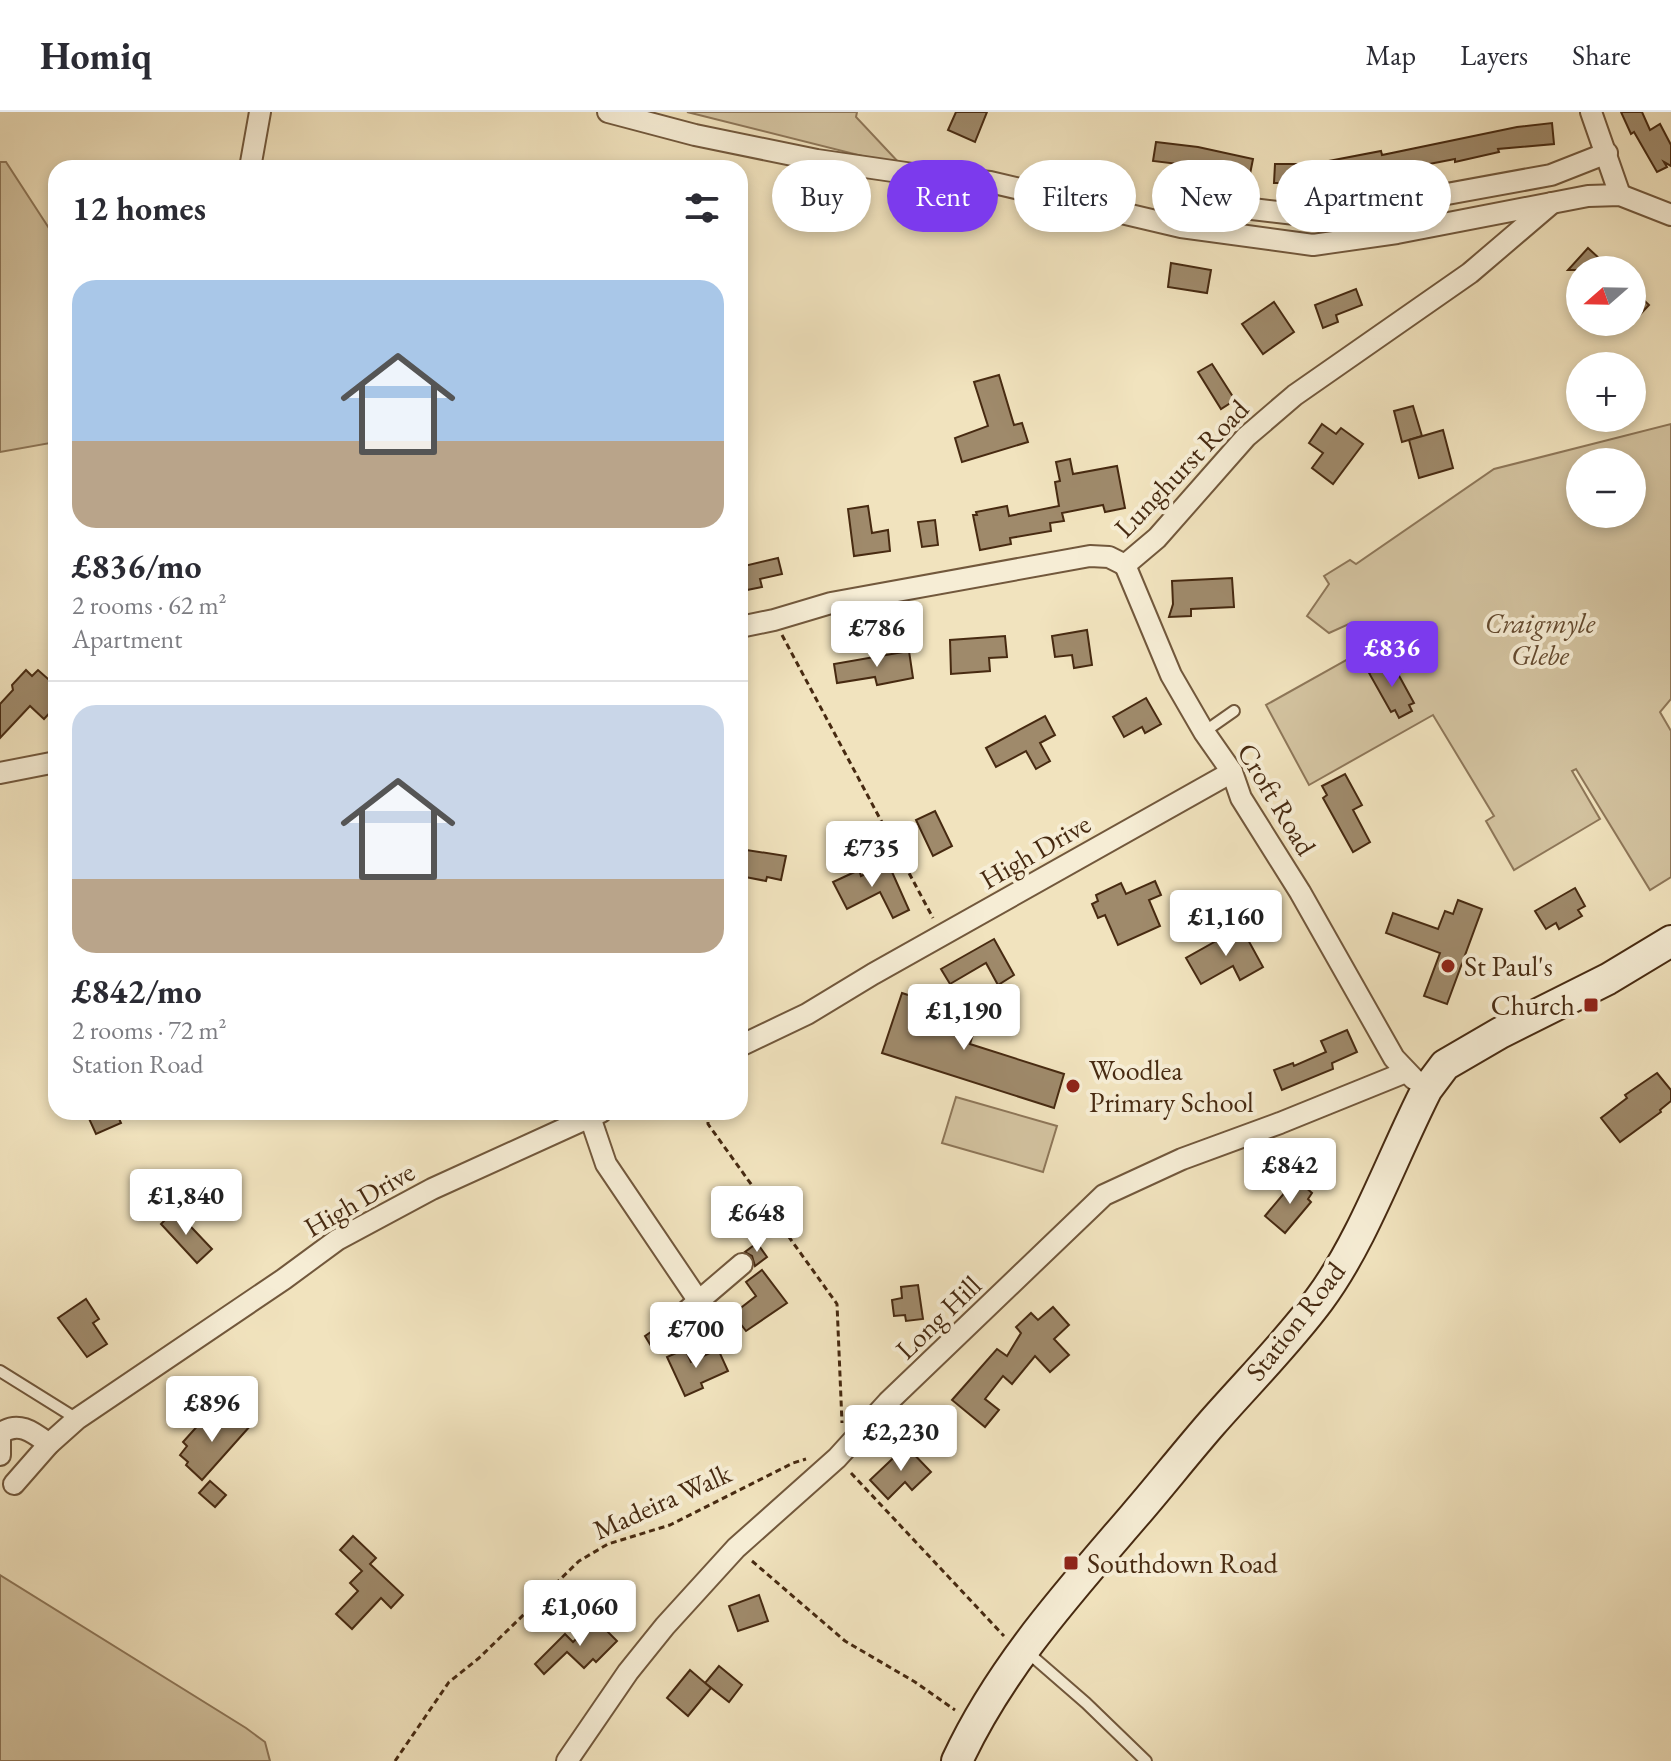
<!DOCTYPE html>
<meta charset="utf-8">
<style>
body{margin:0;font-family:"EB Garamond",serif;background:#f7f7f7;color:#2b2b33;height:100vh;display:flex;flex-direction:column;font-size:30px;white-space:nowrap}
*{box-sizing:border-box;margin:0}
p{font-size:26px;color:#7c7c81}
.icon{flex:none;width:44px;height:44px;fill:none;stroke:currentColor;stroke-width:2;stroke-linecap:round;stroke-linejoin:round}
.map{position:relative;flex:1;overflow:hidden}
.details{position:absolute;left:48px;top:48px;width:700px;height:960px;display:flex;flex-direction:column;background:#fff;border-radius:24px;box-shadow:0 4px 12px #0003}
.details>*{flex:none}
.banner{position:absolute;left:772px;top:48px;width:760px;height:72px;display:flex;gap:16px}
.needle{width:52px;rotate:250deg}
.fabs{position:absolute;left:1566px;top:144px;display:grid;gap:16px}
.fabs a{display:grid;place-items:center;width:80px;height:80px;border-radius:50%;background:#fff;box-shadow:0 4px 12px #0003;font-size:40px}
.price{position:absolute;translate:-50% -68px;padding:0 18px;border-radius:8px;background:#fff;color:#222;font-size:26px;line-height:52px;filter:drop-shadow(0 2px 4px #0008)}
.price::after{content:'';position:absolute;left:50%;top:48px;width:24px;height:18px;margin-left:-12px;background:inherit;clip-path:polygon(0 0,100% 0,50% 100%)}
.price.on{background:#7c3aed;color:#fff}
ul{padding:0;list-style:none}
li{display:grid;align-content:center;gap:16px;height:424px;padding:0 24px}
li+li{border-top:2px solid #e1e1e2}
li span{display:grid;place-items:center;height:248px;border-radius:24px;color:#555}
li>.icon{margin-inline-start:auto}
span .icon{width:144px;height:144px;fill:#fffc;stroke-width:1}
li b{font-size:34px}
h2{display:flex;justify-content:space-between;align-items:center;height:96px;padding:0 24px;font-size:34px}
.tag{padding:0 28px;border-radius:36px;background:#fff;box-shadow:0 4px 12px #0003;font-size:28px;line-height:72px}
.tag.on{background:#7c3aed;color:#fff}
header{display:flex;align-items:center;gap:48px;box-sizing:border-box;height:112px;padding:0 40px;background:#fff;border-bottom:2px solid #e1e1e2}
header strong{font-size:38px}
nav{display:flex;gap:44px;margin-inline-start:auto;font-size:28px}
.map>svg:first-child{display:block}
</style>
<header>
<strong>Homiq</strong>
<nav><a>Map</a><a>Layers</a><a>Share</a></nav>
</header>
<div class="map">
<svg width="1671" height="1649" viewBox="0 0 1671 1649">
<rect width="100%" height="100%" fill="#f1e3be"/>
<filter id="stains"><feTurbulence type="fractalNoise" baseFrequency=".0025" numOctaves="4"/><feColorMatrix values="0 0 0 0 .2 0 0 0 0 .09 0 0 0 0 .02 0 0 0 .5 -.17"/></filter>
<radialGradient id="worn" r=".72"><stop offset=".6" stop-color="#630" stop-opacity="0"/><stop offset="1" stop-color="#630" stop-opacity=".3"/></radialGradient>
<g fill="#d4c4a1" stroke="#8e7759" stroke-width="2" fill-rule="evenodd">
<polygon points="687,0 857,0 856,5 902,54"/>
<polygon points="0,50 6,50 56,127 56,330 0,340"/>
<path d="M1671,312V587L1660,600L1671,619V765L1650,778L1576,657L1572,659L1600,707L1514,758L1486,709L1494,704L1433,603L1309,673L1266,593L1364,538L1351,511L1329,521L1307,504L1329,472L1324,464L1350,448L1356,452L1494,357ZM1580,350H1632V402H1580Z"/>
<polygon points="956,985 1057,1014 1043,1060 942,1031"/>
<polygon points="0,1463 246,1616 265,1630 270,1649 0,1649"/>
</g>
<g fill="#9f8a6b" stroke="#472a11" stroke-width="2">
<polygon points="956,0 987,0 975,30 948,18"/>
<polygon points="1621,0 1642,0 1650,18 1660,12 1671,33 1671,54 1664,50 1667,55 1657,60 1634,20 1631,22"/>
<polygon points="1552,11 1554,32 1498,37 1499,40 1455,50 1455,47 1331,71 1274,71 1275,52 1313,52 1381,39 1382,43 1517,15"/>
<polygon points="1156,30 1198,35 1253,47 1249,67 1211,60 1211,56 1153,49"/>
<polygon points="1588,136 1601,148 1592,158 1568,158"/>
<polygon points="1171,151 1211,158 1207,181 1168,175"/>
<polygon points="1356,177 1362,193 1336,203 1338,210 1323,216 1315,193"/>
<polygon points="1632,177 1649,193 1632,211"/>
<polygon points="1274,190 1294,220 1263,242 1242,212"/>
<polygon points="1212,252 1235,288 1221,297 1198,260"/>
<polygon points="999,263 1014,313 1022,311 1028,330 962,350 955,326 988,314 974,270"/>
<polygon points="1413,294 1422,324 1402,330 1394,299"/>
<polygon points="1322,312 1336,322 1341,316 1363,332 1333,372 1312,356 1323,341 1309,331"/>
<polygon points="1443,318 1453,356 1419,366 1409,328"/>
<polygon points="1070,347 1073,362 1117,354 1125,396 1105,400 1103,393 1062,401 1064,409 1050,411 1051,419 1010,426 1011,432 980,438 973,403 977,403 976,400 1007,394 1009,404 1059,394 1055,370 1060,369 1056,350"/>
<polygon points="868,394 872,421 888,418 890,439 854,444 848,397"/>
<polygon points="935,408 938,433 922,435 918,410"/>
<polygon points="778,446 782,462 760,467 762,475 747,478 745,468 740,470 740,455"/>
<polygon points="1232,466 1234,495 1191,497 1191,504 1169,505 1173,492 1172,469"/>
<polygon points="1087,518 1092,553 1074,556 1072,543 1055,545 1052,524"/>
<polygon points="1005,524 1007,545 989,546 990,559 951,562 950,528"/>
<polygon points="909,539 913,566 877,573 875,565 837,571 834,552"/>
<polygon points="1391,549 1414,591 1409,593 1412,599 1399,606 1395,598 1391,600 1369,561"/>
<polygon points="26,558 32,564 38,558 56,574 56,594 44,607 30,594 0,626 0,592 13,578 12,573"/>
<polygon points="1146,586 1161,612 1145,621 1142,615 1124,625 1113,605"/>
<polygon points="1045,604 1055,623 1040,631 1050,649 1036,657 1026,639 996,655 986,636"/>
<polygon points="1345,662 1362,693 1353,698 1370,730 1353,740 1323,686 1327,683 1322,674"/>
<polygon points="935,699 952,734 933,744 916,708"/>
<polygon points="740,737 786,744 781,768 767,765 766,769 740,764"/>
<polygon points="888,751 909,798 893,806 880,780 847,797 833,770 859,758 861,764"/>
<polygon points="1155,769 1161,783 1149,788 1160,814 1118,833 1105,803 1098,806 1092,792 1098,789 1096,783 1121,771 1126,782"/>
<polygon points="1575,776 1585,794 1578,798 1582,804 1559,817 1556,811 1546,817 1535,799"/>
<polygon points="1458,788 1482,797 1447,892 1424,884 1440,841 1386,821 1393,801 1438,817 1445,799 1453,802"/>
<polygon points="1241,815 1263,855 1240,868 1233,854 1201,872 1186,846"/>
<polygon points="994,827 1014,863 998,873 986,851 950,872 941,857"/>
<polygon points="902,881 978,906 970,932 1064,962 1054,996 882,941"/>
<polygon points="1347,918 1357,940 1332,951 1333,957 1282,978 1274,958 1293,951 1294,954 1326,940 1321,929"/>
<polygon points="1657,961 1671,978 1671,989 1660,998 1661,1000 1620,1030 1601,1006 1627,986 1625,983"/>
<polygon points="86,1000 116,1000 121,1011 96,1022"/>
<polygon points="1296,1067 1312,1081 1308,1087 1311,1090 1285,1121 1265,1104"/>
<polygon points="175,1098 212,1137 197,1151 161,1112"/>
<polygon points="757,1131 767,1145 755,1154 752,1144 745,1140"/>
<polygon points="762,1158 787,1191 746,1219 733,1202 756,1184 746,1170"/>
<polygon points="918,1173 923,1207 906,1209 905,1203 894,1204 892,1188 902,1186 901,1175"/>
<polygon points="86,1187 99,1207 93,1211 107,1232 87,1245 58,1206"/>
<polygon points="1053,1195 1069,1213 1054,1227 1069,1243 1050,1260 1035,1244 1012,1272 1003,1264 985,1287 999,1298 985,1315 952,1288 997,1237 1007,1244 1021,1221 1016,1215 1031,1201 1038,1208"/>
<polygon points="654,1218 658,1225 669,1230 654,1239 645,1224"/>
<polygon points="685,1237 691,1250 718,1237 728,1259 701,1271 703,1276 685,1284 667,1245"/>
<polygon points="235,1298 251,1313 202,1368 186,1353 188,1350 180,1343 187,1334 183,1330 201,1310 214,1322"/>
<polygon points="906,1334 931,1360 912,1378 905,1370 888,1387 870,1368"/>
<polygon points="210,1369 226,1383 215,1395 199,1381"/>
<polygon points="353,1424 376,1446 370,1452 403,1483 391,1496 381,1486 352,1517 336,1502 358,1479 350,1471 362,1459 340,1438"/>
<polygon points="759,1483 768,1509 738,1519 729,1494"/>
<polygon points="596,1508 617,1529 596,1550 593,1547 584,1556 567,1540 544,1562 535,1552 565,1522 573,1530"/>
<polygon points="719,1554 742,1573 729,1590 705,1571"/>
<polygon points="690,1558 711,1576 688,1604 667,1586"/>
</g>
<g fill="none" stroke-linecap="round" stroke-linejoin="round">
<g stroke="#72583c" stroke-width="14">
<g id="lane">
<polyline points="1204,620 1234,599"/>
<polyline points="0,1259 77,1307"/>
<polyline points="1025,1538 1086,1591 1146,1649"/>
</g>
</g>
<g stroke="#72583c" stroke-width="24">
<g id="street">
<polyline points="608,0 695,23 817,48 913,62 990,70 1181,115 1313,133 1397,121 1588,84 1620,83 1671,103"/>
<polyline points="1591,0 1620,83"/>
<polyline points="250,56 260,0"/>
<polyline points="1172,83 1252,97 1321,105 1551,63 1607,41"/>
<polyline points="1125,453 1171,563 1204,620 1232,660 1241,686 1300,780 1394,946 1414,967"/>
<polyline points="740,515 774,508 831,491 1090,444 1109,445 1125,453 1157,426 1246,325 1295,283 1470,161 1552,91"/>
<polyline points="0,661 56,650"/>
<polyline points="740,934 807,902 873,862 1232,660"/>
<polyline points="590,1005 606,1052 700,1191"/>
<polyline points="667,1216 742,1152"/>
<path d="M0,1322C18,1308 33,1320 49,1332"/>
<polyline points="0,1325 0,1343"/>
<polyline points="14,1372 49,1332 77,1307 284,1167 337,1128 432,1077 601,1000"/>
<polyline points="567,1649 628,1560 665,1514 736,1436 837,1346 888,1290 1104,1083 1182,1047 1280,1011 1406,960"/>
</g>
</g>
<g stroke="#472a11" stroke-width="34">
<path id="secondary" d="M957,1649C1000,1556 1068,1481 1134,1404C1160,1374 1185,1342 1212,1311C1248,1270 1287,1231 1319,1188C1363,1129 1393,1043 1427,977L1445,953L1500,921L1608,867L1671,829"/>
</g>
<g stroke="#472a11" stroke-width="3" stroke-dasharray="6 4" stroke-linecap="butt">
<polyline points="782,523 933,806"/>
<polyline points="708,1000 708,1012 837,1192 842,1311"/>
<polyline points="851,1361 1004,1524"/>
<polyline points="752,1449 845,1529 915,1570 955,1598"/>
<polyline points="395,1649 449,1570 479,1546 579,1449 608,1432 670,1413 793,1351 806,1347"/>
</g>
<use href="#lane" stroke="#f6edd5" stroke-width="10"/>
<use href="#street" stroke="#f6edd5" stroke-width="20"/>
<use href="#secondary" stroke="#f6edd5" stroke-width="30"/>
</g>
<g fill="#8f2418" stroke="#f6edd5" stroke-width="3">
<circle cx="1448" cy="854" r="8"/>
<rect x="1583" y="885" width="16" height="16" rx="4"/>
<circle cx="1073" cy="974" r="8"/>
<rect x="1063" y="1443" width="16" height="16" rx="4"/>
</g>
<g text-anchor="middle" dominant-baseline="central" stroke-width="8" stroke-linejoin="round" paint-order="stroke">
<g font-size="28" fill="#472a11" stroke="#f6edd5">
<text transform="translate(1181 356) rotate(-46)">Lunghurst Road</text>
<text transform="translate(1277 687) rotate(59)">Croft Road</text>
<text transform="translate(1035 739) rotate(-30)">High Drive</text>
<text transform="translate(359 1087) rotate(-30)">High Drive</text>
<text transform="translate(938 1205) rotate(-44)">Long Hill</text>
<text transform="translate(1295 1209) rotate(-52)">Station Road</text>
<text transform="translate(662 1389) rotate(-24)">Madeira Walk</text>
</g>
<g font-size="28" font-style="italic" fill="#63492e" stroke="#f6edd5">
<text x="1540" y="511">Craigmyle<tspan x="1540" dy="32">Glebe</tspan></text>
</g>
<g font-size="28" fill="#472a11" stroke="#f6edd5" text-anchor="start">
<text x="1464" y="854">St Paul's</text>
<text x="1575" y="893" text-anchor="end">Church</text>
<text x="1089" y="958">Woodlea<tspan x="1089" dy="32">Primary School</tspan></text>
<text x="1087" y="1451">Southdown Road</text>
</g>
</g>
<rect width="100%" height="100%" filter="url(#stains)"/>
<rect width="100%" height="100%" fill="url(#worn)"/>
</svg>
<div class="fabs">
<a><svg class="needle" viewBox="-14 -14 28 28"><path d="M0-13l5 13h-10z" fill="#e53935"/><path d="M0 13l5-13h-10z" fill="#7c7c81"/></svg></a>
<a>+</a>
<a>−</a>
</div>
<b class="price" style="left:877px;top:557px">£786</b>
<b class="price on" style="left:1392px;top:577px">£836</b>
<b class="price" style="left:872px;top:777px">£735</b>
<b class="price" style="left:1226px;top:846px">£1,160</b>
<b class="price" style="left:964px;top:940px">£1,190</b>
<b class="price" style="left:1290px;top:1094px">£842</b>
<b class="price" style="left:186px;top:1125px">£1,840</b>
<b class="price" style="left:757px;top:1142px">£648</b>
<b class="price" style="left:696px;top:1258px">£700</b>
<b class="price" style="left:212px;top:1332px">£896</b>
<b class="price" style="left:901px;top:1361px">£2,230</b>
<b class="price" style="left:580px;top:1536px">£1,060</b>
<div class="banner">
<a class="tag">Buy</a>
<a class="tag on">Rent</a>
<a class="tag">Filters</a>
<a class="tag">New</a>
<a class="tag">Apartment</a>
</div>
<section class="details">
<h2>12 homes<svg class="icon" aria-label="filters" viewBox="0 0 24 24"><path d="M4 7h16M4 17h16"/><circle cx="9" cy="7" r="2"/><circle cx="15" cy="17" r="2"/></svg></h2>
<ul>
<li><span style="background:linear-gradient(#a9c7e8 65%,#b9a48a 0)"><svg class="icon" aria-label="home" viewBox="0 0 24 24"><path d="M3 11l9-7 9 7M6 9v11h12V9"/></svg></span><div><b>£836/mo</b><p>2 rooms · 62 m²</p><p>Apartment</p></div></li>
<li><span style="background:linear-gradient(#c9d6e8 70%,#b9a48a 0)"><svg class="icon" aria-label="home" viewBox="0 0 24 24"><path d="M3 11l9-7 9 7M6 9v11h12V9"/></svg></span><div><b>£842/mo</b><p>2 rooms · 72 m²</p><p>Station Road</p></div></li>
</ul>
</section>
</div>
